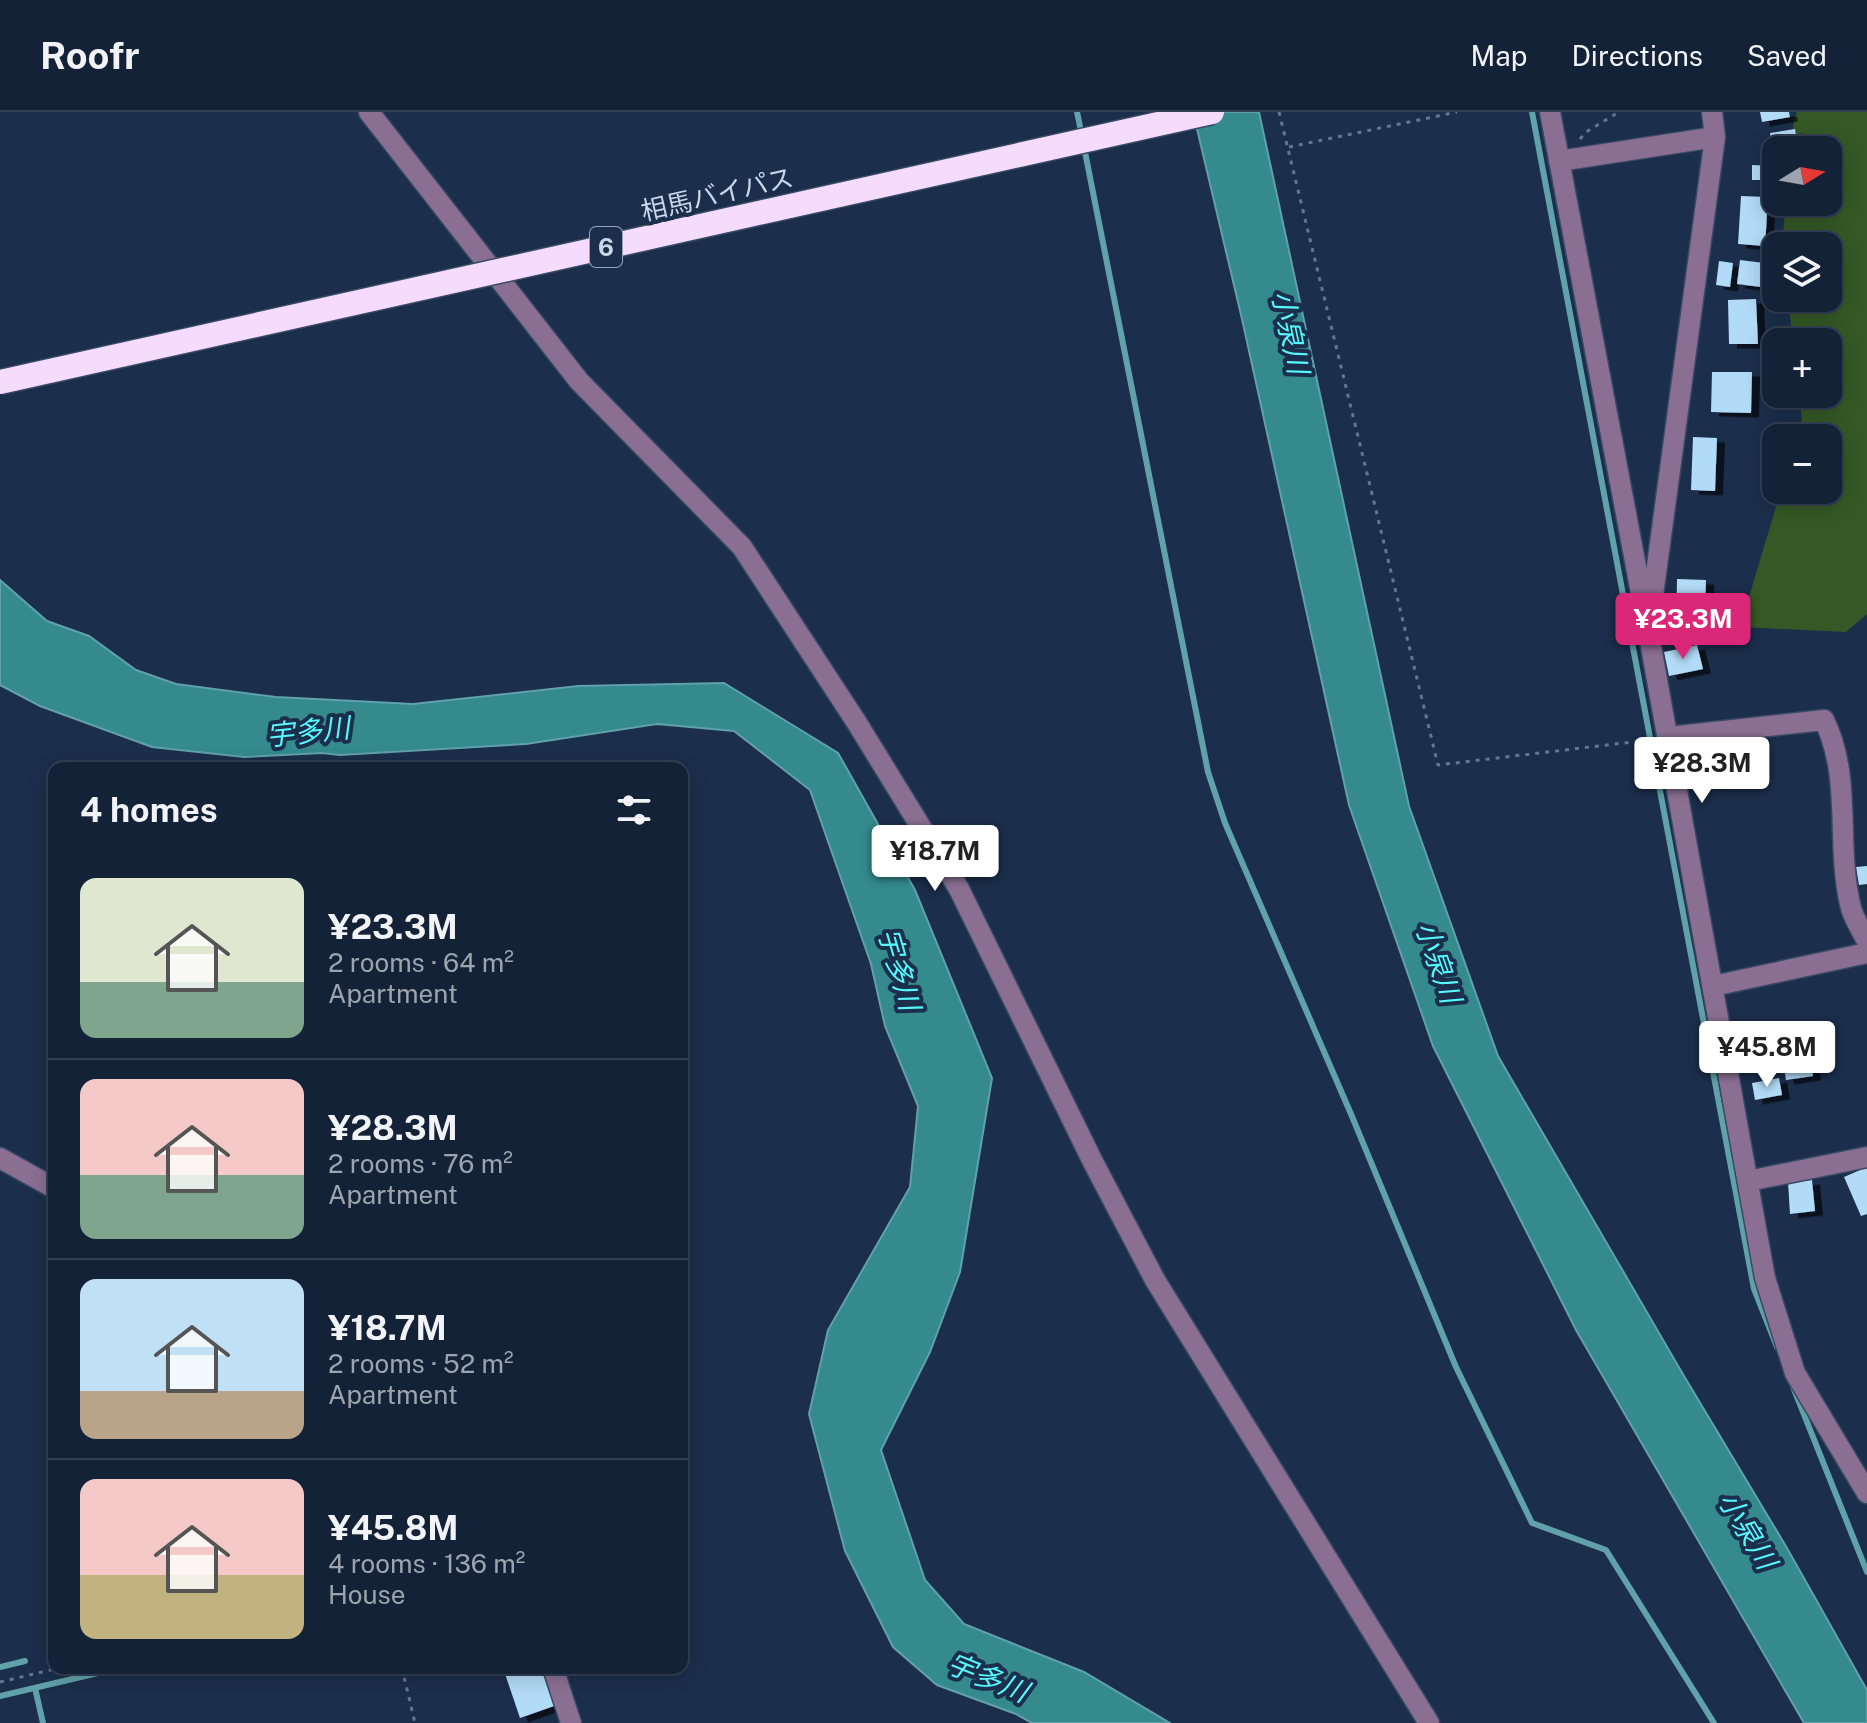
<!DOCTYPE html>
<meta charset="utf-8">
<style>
body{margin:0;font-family:"Public Sans","Noto Sans JP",sans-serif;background:#1d2a40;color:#f1f3f6;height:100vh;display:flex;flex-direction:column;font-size:30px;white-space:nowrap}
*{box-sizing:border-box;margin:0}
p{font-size:26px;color:#9da4ae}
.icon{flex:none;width:44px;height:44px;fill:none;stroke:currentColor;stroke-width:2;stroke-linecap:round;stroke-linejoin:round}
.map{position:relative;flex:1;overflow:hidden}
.panel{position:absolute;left:48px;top:650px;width:640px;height:912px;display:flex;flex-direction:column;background:#142238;border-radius:16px;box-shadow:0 4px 20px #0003,0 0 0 2px #333f53}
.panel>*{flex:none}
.needle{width:52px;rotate:79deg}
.tools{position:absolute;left:1762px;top:24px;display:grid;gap:16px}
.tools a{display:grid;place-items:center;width:80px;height:80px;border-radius:16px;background:#142238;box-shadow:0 4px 20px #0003,0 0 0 2px #333f53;font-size:40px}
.price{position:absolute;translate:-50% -68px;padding:0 18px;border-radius:8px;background:#fff;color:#222;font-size:26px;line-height:52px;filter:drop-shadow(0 2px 4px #0008)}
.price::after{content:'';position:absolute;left:50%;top:48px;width:24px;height:18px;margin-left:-12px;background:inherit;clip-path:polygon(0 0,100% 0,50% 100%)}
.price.on{background:#db2777;color:#fff}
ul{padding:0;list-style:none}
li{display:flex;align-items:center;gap:24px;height:200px;padding:0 32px}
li+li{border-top:2px solid #333f53}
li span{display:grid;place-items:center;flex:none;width:224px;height:160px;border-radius:16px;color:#555}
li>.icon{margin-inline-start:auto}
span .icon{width:96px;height:96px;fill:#fffc;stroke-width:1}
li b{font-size:34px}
h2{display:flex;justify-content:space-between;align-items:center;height:96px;padding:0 32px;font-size:34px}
header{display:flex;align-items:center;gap:48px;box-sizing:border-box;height:112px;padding:0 40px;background:#142238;border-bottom:2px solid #333f53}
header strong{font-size:38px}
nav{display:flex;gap:44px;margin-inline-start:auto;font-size:28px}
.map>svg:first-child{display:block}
</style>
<header>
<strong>Roofr</strong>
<nav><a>Map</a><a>Directions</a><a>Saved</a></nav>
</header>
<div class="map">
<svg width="1867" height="1611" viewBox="0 0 1867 1611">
<defs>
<filter id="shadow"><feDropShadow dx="8" dy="4.5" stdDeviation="0" flood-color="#0009"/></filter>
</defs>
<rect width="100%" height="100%" fill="#1b2e4b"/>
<polygon fill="#345926" points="1797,0 1867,0 1867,502 1846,520 1740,515 1781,378 1828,378 1828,326 1797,326 1802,308 1799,282 1828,282 1828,230 1793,230 1788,186 1828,186 1828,134 1782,134 1786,90 1828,90 1828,38 1791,38 1794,7"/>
<g fill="#348a8d" stroke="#61a1a9" stroke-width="2">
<polygon points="1193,0 1259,0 1409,694 1498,944 1684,1264 1787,1436 1867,1578 1867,1611 1804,1611 1576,1218 1433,934 1349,693 1242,207"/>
<polygon points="0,468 47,509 89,524 136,558 176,572 276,585 413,592 578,574 724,571 838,641 915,778 992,966 960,1160 930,1240 881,1338 925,1468 964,1512 1084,1560 1170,1611 1032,1611 1016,1602 937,1573 893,1535 845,1439 809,1302 828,1218 910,1075 918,994 885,914 871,852 810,678 734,619 657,612 526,632 340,643 322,641 244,645 152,635 40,594 0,573"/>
</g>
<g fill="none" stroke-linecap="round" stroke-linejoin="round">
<g stroke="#61a1a9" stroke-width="6">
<polyline points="1077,0 1082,24"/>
<polyline points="1532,0 1754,1177 1777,1235"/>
<polyline points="1084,35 1208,660 1225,711 1351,1002 1456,1255 1532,1411 1606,1438 1714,1611"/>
<polyline points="1793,1275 1867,1460"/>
<polyline points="0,1555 25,1549"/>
<polyline points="35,1576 43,1611"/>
<polyline points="0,1584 119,1556"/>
</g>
</g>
<g fill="#b2dbf7" filter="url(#shadow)">
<polygon points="1760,0 1789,0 1790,5 1762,10"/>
<polygon points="1795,17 1798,38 1776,38 1774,49 1770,21"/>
<polygon points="1752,53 1776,54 1776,68 1752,68"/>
<polygon points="1741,84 1768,85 1765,134 1738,132"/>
<polygon points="1740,148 1764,151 1761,175 1737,172"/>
<polygon points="1719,149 1733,151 1730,175 1716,173"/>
<polygon points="1756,187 1758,232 1729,232 1728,188"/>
<polygon points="1712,260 1752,260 1751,301 1711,300"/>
<polygon points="1693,325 1717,326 1715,379 1691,378"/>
<polygon points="1677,467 1706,468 1704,523 1676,523"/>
<polygon points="1697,533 1703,557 1669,564 1664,540"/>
<polygon points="1867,754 1867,772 1859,773 1856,755"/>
<polygon points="1807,925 1813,964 1786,968 1780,930"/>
<polygon points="1779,966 1782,983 1755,988 1752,971"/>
<polygon points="1867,1055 1867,1102 1861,1104 1844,1065"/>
<polygon points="1812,1068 1815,1099 1790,1102 1788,1070"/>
<polygon points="503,1556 542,1556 554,1594 520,1606"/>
</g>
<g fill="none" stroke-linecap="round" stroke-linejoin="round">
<g stroke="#374964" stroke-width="23">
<g id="minor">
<polyline points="369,0 579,269 742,435 857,611 959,777 1093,1050 1155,1168 1429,1611"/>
<polyline points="1550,0 1648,518 1765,1166 1795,1261 1867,1381"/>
<polyline points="1559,49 1715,25"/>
<polyline points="1651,498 1715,25 1712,0"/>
<path d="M1668,625L1824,608C1853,667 1835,733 1851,796C1854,807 1862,819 1867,829"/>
<polyline points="1713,874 1867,841"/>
<polyline points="0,1046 54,1076"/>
<polyline points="1748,1069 1867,1045"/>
<polyline points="553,1556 571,1611"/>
</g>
</g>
<g stroke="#65768e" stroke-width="3" stroke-dasharray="4 6" stroke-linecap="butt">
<polyline points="1279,0 1438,653 1649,628"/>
<polyline points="1580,27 1586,20 1619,0"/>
<polyline points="1289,35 1457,0"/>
<polyline points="402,1556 415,1611"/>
<polyline points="0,1570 59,1556"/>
</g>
<use href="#minor" stroke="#8a6f92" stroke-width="20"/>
<g stroke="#374964" stroke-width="27" stroke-linecap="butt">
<polyline id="highway-bridge" points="0,270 1212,0"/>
</g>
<use href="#highway-bridge" stroke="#f5dbfd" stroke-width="24"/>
</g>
<g text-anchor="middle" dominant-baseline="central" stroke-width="8" stroke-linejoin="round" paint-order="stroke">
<rect fill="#1b2e4b" stroke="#96a4ba" stroke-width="2" x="590" y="115" width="32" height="40" rx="6"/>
<g font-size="24" font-weight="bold" fill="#cad7e9">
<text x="606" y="135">6</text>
</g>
<g font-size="26" fill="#cad7e9" stroke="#1b2e4b">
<text transform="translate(717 82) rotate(-13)">相馬バイパス</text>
</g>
<g font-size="28" font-style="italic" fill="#56f8fd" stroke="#1b2e4b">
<text transform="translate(1291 220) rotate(78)">小泉川</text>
<text transform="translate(308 619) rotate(-6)">宇多川</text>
<text transform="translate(1439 850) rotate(71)">小泉川</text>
<text transform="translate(900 857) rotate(74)">宇多川</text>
<text transform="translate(1748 1418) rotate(59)">小泉川</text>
<text transform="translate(988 1565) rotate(22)">宇多川</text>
</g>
</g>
</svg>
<div class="tools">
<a><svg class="needle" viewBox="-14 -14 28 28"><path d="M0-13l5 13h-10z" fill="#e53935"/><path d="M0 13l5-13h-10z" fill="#9da4ae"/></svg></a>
<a><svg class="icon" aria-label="layers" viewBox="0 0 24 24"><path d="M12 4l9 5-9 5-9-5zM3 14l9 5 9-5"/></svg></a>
<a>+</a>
<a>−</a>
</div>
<b class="price on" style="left:1683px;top:549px">¥23.3M</b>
<b class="price" style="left:1702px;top:693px">¥28.3M</b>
<b class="price" style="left:935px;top:781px">¥18.7M</b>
<b class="price" style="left:1767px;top:977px">¥45.8M</b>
<section class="panel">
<h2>4 homes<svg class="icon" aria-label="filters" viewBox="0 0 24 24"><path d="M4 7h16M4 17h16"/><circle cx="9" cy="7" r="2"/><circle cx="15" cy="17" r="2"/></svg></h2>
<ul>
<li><span style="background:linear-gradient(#dfe7d0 65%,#7fa58c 0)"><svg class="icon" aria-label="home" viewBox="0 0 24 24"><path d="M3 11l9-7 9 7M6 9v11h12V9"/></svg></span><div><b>¥23.3M</b><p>2 rooms · 64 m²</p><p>Apartment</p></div></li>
<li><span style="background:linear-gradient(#f6c9c9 60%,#7fa58c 0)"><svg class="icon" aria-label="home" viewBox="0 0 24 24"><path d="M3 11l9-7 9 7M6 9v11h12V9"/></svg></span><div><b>¥28.3M</b><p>2 rooms · 76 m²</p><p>Apartment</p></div></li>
<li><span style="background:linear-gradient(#bfe0f5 70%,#b9a48a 0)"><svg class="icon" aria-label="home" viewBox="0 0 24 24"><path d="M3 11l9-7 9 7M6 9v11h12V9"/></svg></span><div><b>¥18.7M</b><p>2 rooms · 52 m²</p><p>Apartment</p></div></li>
<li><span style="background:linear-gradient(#f6c9c9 60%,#c2b280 0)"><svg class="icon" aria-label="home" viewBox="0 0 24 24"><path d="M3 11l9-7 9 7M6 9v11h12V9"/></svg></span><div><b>¥45.8M</b><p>4 rooms · 136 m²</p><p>House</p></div></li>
</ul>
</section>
</div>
